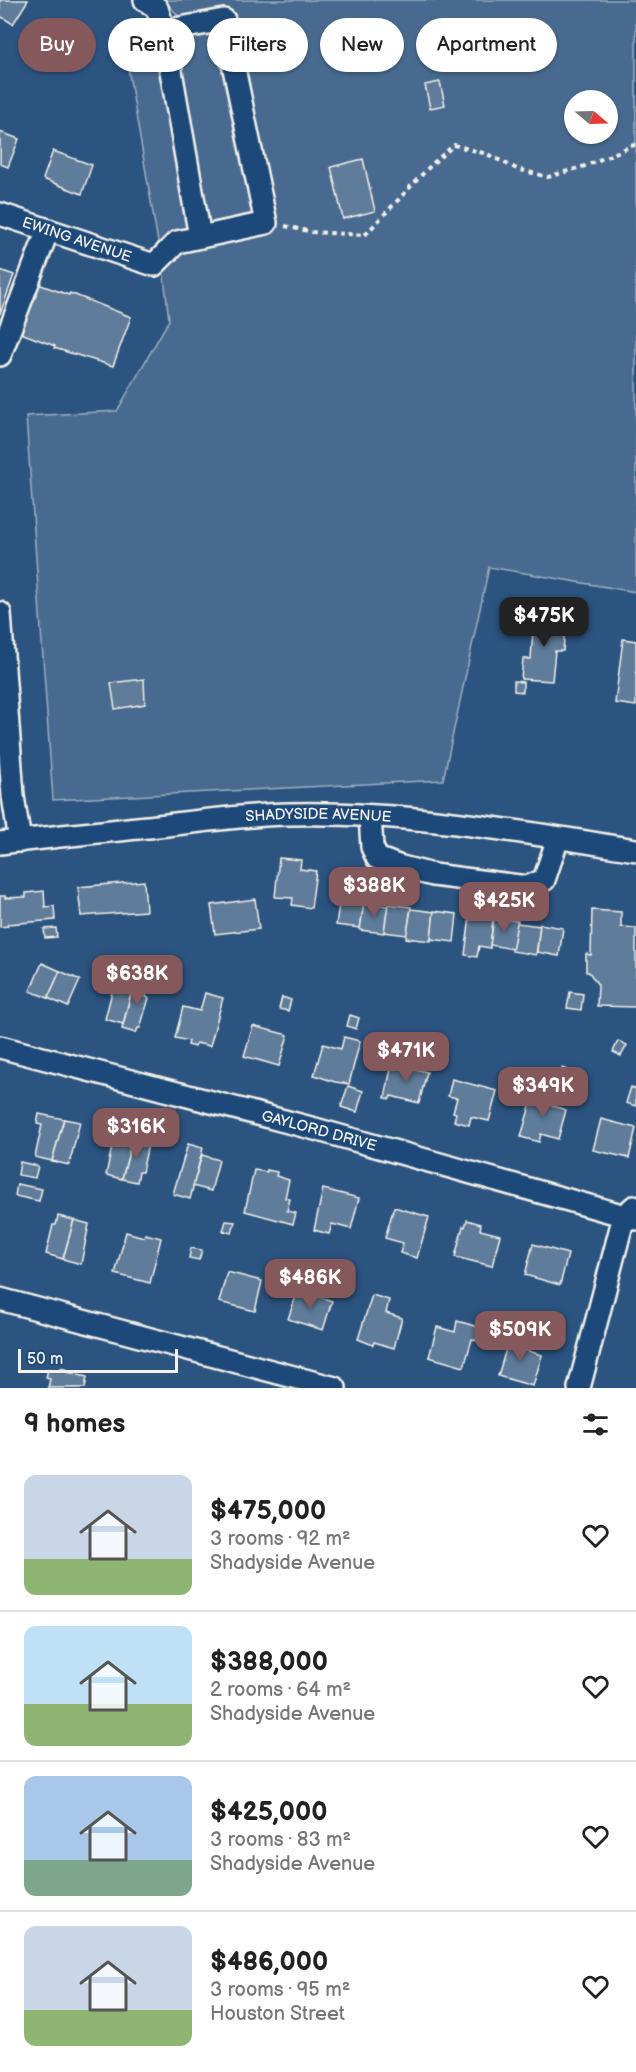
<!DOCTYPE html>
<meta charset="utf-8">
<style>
body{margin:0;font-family:"Balsamiq Sans",sans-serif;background:#f2f2f2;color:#222;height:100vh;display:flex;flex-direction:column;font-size:22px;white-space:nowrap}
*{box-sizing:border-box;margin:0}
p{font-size:20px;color:#767676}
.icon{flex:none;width:33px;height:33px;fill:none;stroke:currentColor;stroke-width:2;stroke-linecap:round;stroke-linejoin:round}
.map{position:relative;height:1388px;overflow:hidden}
.panel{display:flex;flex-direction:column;background:#fff;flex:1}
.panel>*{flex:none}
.hud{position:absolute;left:18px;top:18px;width:600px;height:54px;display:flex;gap:12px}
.needle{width:39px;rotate:109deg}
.fabs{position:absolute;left:564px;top:90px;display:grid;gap:12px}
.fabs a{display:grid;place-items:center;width:54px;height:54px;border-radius:50%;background:#fff;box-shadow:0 2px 4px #0004;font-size:30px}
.scale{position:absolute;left:18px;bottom:15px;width:160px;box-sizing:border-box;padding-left:6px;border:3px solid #f4f1e8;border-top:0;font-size:16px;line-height:21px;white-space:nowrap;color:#f4f1e8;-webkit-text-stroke:4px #1f4a7a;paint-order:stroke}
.price{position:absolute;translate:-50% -51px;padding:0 14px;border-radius:12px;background:#85585c;color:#fff;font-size:20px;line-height:39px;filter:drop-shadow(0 2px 3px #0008)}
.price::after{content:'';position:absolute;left:50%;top:36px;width:18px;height:14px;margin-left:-9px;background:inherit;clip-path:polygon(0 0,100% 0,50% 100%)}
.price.selected{background:#222;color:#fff}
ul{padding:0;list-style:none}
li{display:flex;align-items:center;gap:18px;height:150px;padding:0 24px}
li+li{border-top:2px solid #e0e0e0}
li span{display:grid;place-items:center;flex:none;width:168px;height:120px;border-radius:12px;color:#555}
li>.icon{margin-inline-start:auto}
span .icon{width:72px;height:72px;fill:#fffc;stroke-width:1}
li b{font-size:26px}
h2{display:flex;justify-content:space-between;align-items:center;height:72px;padding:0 24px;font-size:26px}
.pill{padding:0 21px;border-radius:27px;background:#fff;box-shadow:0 2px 4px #0004;font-size:21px;line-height:54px}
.pill.selected{background:#85585c;color:#fff}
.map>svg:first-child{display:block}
</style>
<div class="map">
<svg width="636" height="1388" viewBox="0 0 636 1388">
<rect width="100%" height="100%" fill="#2c5481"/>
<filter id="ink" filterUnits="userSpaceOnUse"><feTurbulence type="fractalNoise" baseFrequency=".0167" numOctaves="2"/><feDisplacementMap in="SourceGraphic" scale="12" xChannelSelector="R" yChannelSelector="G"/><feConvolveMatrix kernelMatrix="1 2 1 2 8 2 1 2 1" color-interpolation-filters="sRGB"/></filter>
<g filter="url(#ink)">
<path fill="#496b90" stroke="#9eaebc" stroke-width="1.5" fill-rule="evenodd" d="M164,0H636V592L489,567L443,780L53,800L26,416L117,411L169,320L164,277L125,51L183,21ZM574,100H608V134H574Z"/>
<g fill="#5e7b9a" stroke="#f4f1e8" stroke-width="1.5">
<polygon points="0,0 28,0 13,24 0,16"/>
<polygon points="440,82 445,105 430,108 425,85"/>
<polygon points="0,132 19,139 8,167 0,164"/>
<polygon points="53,151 92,165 82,194 43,179"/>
<polygon points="363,159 375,211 343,219 331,167"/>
<polygon points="0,270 14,275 0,314"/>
<polygon points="38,284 69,295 70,293 131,317 113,366 54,348 55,346 21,333"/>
<polygon points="534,615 566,617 563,651 555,651 552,681 521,679 523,659 531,659"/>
<polygon points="623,639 636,641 636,706 615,703"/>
<polygon points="144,679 145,704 115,709 111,683"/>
<polygon points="514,681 523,682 523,692 514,691"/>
<polygon points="279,858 301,860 300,869 316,871 311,908 292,905 293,898 275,897"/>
<polygon points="144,881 146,911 81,916 78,887"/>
<polygon points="44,891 45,907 54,906 55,920 8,924 8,926 0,927 0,896 5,896 5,898 26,897 26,893"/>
<polygon points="340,897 365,900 360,928 336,925"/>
<polygon points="255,899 259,929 215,934 211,905"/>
<polygon points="364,902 388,906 384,933 360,930"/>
<polygon points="388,904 411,907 407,935 384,932"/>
<polygon points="411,909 434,912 431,941 406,938"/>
<polygon points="592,910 621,912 621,927 636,928 636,1007 597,1006 598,985 589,972 586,972 586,954 591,955"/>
<polygon points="434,911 457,914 454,942 431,939"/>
<polygon points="470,916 493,919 490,948 479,946 477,957 465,955"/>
<polygon points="494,918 518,921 513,949 490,945"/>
<polygon points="517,923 540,926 536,955 512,951"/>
<polygon points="540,924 563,928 559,956 537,952"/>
<polygon points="56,928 57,937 45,938 44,929"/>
<polygon points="42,963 60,971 48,998 30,991"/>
<polygon points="60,971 80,980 68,1007 48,998"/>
<polygon points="135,978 150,982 146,997 149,998 140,1028 138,1028 136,1033 122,1029"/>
<polygon points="113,988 131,993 123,1024 105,1019"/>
<polygon points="570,992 583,994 581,1010 567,1008"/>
<polygon points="205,993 223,998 210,1046 196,1043 195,1047 188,1045 189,1041 175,1038 183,1007 200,1011"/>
<polygon points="282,997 291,1000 288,1011 279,1009"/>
<polygon points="350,1015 359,1018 356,1029 347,1026"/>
<polygon points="253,1026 288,1035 279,1066 244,1056"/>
<polygon points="344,1037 360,1041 349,1084 335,1082 314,1075 323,1044 341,1049"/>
<polygon points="618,1041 627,1045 621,1056 613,1052"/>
<polygon points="392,1063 427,1072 419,1103 391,1096 390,1099 385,1098"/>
<polygon points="562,1068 570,1071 567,1081 558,1079"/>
<polygon points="452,1079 497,1091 489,1121 471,1117 469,1125 454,1121 456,1113 453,1112 457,1098 448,1096"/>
<polygon points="348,1086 363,1091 357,1112 341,1107"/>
<polygon points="631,1087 636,1089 636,1106 626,1103"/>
<polygon points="535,1088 551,1093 547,1104 566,1110 558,1139 541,1134 539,1142 521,1137"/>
<polygon points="39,1114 64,1119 52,1161 35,1157 42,1125 37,1124"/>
<polygon points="64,1119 80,1122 69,1165 52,1161"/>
<polygon points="601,1119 636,1128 629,1158 593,1150"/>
<polygon points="116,1128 124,1130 123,1135 133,1137 122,1179 106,1175"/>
<polygon points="133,1137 149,1140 142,1172 139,1172 137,1182 122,1179"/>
<polygon points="188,1144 203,1148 190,1199 173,1194"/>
<polygon points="202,1155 219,1160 211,1191 193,1186"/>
<polygon points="20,1162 38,1166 35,1178 18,1175"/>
<polygon points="254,1170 267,1172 267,1170 277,1172 276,1176 289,1180 285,1198 290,1199 287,1211 296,1213 293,1224 245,1211"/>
<polygon points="17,1184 42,1189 39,1201 15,1196"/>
<polygon points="323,1189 359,1198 351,1229 332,1224 329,1234 314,1230"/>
<polygon points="394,1207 429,1217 417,1258 400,1253 403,1243 385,1238"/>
<polygon points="58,1216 74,1220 63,1259 46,1254 53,1225 56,1225"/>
<polygon points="74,1220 89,1224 81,1264 63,1259"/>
<polygon points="467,1220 481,1224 480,1230 500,1235 492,1266 455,1257 463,1226 465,1227"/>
<polygon points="226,1221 235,1222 232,1233 223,1231"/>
<polygon points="126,1232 144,1237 145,1234 161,1238 150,1283 115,1274"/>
<polygon points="533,1244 568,1254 560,1285 525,1275"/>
<polygon points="191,1248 202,1250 199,1260 189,1258"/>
<polygon points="274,1268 282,1271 279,1282 271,1280"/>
<polygon points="227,1272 262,1281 255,1311 219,1302"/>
<polygon points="298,1290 332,1301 323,1330 288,1319"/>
<polygon points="372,1295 389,1300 386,1313 402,1318 394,1348 374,1342 373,1345 358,1339"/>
<polygon points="457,1321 483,1328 480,1338 478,1338 477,1341 472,1339 464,1367 429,1357 437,1327 455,1332"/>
<polygon points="510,1335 528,1341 525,1350 542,1355 533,1386 498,1376"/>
<polygon points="61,1368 68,1370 67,1372 87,1377 85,1388 48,1388 50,1379 46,1378 48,1369 60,1370"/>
</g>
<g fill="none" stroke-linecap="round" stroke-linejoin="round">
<g stroke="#f4f1e8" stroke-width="26">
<g id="minor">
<polyline points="164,31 200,237"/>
<path id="s1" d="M0,214L154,265L177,242L266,223L224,20L164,31L157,8L145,0"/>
<polyline points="0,355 48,230"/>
<polyline points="0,613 13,796 20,841"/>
<polyline points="370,816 372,847 377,858 398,866 433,875 527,887 544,880 558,838"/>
<path id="s2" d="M0,843C56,836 111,831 167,825C207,820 248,815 289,814C405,811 522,832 636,850"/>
<path id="s3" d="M0,1047L315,1129L636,1219"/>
<polyline points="0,1299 335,1388"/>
<polyline points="579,1388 624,1216 634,1207"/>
</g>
</g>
<polyline stroke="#f4f1e8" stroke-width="4" stroke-dasharray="4.5 4.5" stroke-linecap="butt" points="285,226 312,232 365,235 432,164 454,145 487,154 517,169 548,177 585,166 636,144"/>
<use href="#minor" stroke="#1f4a7a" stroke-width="21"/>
</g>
</g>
<g text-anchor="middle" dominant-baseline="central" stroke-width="4.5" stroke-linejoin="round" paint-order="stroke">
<g font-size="15" fill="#f4f1e8" stroke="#1f4a7a">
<text stroke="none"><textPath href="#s1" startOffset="81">EWING AVENUE</textPath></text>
<text stroke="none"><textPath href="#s2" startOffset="320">SHADYSIDE AVENUE</textPath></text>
<text stroke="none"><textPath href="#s3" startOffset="330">GAYLORD DRIVE</textPath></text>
</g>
</g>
</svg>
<div class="fabs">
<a><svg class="needle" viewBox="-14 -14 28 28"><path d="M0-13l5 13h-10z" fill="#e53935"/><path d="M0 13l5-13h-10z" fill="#767676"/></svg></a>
</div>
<div class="scale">50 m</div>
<b class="price selected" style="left:544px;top:648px">$475K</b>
<b class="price" style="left:374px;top:918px">$388K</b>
<b class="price" style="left:504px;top:933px">$425K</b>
<b class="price" style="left:137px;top:1006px">$638K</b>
<b class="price" style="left:406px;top:1083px">$471K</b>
<b class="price" style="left:543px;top:1118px">$349K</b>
<b class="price" style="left:136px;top:1159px">$316K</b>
<b class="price" style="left:310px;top:1310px">$486K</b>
<b class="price" style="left:520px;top:1362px">$509K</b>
<div class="hud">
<a class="pill selected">Buy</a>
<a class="pill">Rent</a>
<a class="pill">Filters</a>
<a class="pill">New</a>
<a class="pill">Apartment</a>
</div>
</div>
<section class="panel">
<h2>9 homes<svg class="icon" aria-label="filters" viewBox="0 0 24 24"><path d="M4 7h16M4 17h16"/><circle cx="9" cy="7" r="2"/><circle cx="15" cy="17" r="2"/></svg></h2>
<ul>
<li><span style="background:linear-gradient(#c9d6e8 70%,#8fb573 0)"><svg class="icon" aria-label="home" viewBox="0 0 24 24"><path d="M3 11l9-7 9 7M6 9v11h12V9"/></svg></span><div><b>$475,000</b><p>3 rooms · 92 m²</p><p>Shadyside Avenue</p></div><svg class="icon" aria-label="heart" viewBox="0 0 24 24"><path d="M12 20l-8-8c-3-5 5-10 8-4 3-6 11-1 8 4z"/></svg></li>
<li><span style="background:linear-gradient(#bfe0f5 65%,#8fb573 0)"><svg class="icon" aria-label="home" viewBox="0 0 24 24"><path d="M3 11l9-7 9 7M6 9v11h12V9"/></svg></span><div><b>$388,000</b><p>2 rooms · 64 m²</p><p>Shadyside Avenue</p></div><svg class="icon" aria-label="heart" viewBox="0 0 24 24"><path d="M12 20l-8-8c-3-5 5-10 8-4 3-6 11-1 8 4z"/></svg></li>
<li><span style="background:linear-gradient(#a9c7e8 70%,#7fa58c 0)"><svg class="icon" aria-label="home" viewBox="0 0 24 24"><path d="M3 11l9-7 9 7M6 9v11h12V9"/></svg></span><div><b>$425,000</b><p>3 rooms · 83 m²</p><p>Shadyside Avenue</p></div><svg class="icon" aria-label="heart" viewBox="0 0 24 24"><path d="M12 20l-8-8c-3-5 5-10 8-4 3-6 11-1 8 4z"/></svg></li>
<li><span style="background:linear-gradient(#c9d6e8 70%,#8fb573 0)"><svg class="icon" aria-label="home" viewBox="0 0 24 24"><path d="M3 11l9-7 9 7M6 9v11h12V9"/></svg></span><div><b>$486,000</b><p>3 rooms · 95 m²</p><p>Houston Street</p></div><svg class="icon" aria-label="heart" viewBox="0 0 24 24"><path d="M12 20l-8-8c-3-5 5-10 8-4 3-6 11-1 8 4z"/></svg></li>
</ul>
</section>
